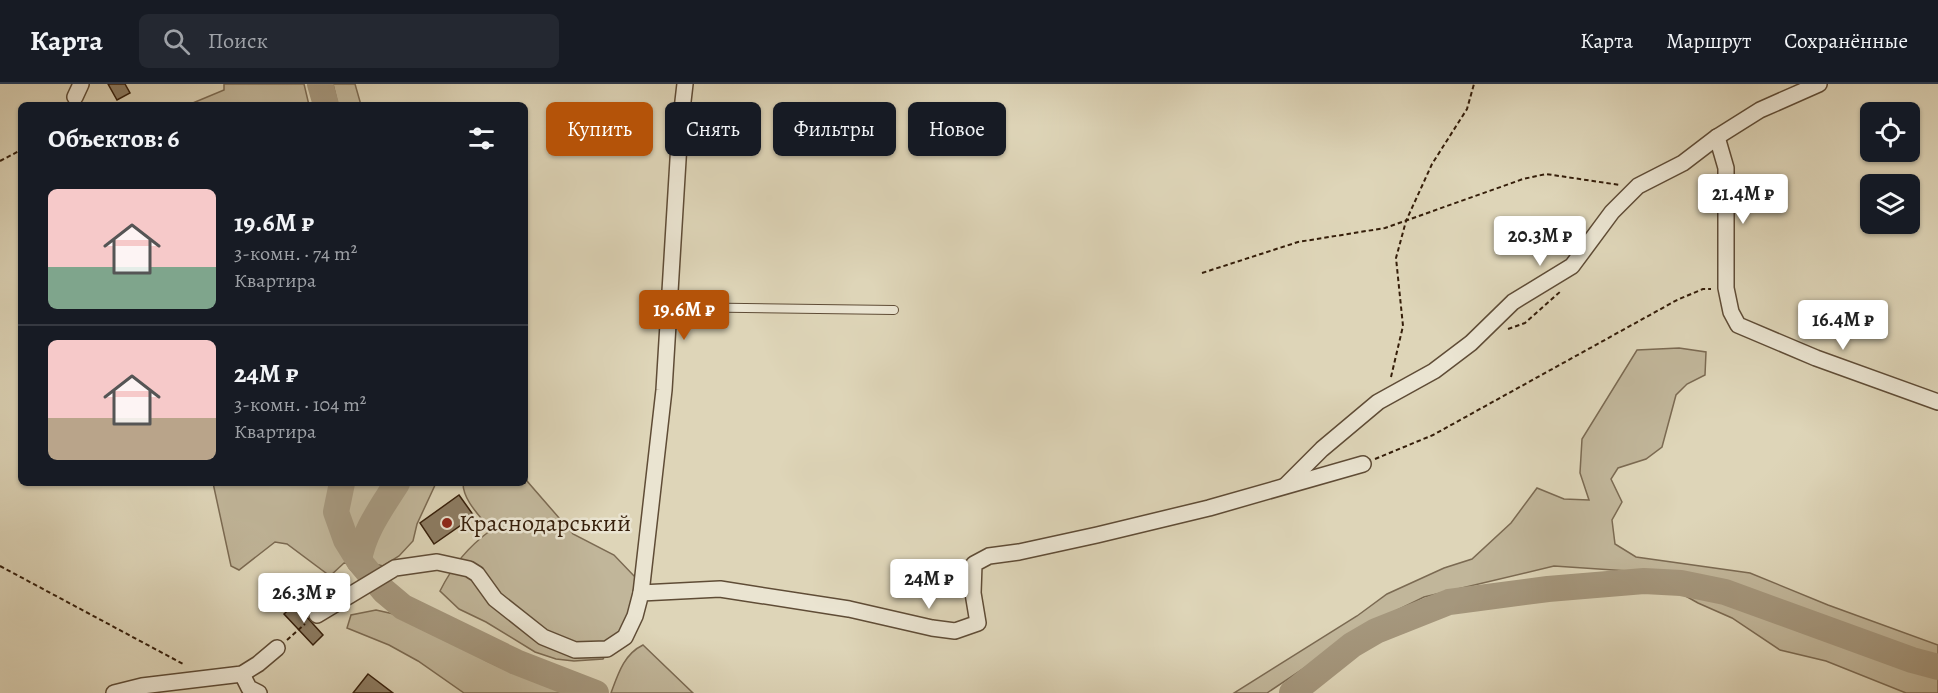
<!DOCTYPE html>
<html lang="ru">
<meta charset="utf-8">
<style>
body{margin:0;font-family:Alegreya,serif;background:#242831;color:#f1f3f6;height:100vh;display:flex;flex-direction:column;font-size:22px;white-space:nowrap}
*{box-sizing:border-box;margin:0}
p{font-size:20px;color:#9ea1a6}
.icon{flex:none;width:33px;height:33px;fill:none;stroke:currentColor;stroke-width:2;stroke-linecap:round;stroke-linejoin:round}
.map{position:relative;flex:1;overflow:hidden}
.drawer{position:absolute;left:18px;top:18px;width:510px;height:384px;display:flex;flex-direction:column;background:#171b24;border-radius:9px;box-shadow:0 2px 4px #0004}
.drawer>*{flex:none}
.top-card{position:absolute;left:546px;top:18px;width:570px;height:54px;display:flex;gap:12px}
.buttons{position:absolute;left:1860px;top:18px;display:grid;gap:12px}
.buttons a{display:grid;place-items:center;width:60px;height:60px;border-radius:9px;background:#171b24;box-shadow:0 2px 4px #0004;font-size:30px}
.price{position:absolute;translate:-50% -51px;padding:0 14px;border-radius:6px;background:#fff;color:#222;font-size:20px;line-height:39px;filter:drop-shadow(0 2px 3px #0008)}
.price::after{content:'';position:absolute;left:50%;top:36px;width:18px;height:14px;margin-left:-9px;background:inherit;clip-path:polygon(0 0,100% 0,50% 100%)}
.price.selected{background:#b45309;color:#fff}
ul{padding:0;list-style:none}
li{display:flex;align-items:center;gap:18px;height:150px;padding:0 30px}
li+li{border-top:2px solid #363941}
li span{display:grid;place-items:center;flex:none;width:168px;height:120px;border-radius:9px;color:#555}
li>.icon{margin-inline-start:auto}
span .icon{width:72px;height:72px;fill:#fffc;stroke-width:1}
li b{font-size:26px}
h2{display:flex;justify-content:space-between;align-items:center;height:72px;padding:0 30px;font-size:26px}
.chip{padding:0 21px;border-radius:9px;background:#171b24;box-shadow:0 2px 4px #0004;font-size:21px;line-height:54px}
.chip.selected{background:#b45309;color:#fff}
header{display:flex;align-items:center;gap:36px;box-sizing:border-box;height:84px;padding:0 30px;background:#171b24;border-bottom:2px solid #363941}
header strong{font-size:28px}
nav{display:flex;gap:33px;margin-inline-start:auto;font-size:21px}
.search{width:420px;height:54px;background:#242831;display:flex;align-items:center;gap:15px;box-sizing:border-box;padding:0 21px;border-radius:9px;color:#9ea1a6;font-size:22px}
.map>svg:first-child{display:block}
</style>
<header>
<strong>Карта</strong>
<div class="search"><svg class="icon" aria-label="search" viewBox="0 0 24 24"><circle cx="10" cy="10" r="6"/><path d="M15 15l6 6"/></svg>Поиск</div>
<nav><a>Карта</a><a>Маршрут</a><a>Сохранённые</a></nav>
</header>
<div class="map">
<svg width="1938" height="609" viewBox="0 0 1938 609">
<rect width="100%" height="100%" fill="#ded5b8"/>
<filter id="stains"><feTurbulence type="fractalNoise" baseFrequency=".00333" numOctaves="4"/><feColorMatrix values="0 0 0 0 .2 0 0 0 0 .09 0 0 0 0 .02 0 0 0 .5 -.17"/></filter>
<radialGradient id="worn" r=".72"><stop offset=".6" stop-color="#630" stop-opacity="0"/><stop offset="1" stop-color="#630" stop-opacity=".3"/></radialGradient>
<g fill="#c1b69a" stroke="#7b6a52" stroke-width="1.5">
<polygon points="224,0 304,0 309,21 188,21 224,6"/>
<polygon points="333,0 355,0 361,21 338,21"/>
<polygon points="1679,264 1706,268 1705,291 1687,300 1676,311 1662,363 1646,375 1618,384 1611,395 1622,418 1612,436 1615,460 1636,473 1750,489 1828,521 1938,561 1938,609 1906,609 1826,577 1780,566 1732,534 1698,519 1643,488 1554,482 1424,513 1375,537 1267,609 1234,609 1357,532 1387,510 1444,484 1472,475 1511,439 1537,404 1564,415 1589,416 1580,389 1582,355 1637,266"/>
<path d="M525,392L527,397L573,450L614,471L636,494V520L603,575L574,577L556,575L535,568L486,538L459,525L440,507C453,481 468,463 491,446C481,433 463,417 463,399H525Z"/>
<path d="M213,399H342L336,428L346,456L359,476C365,448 381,423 397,399H436L417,440L413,457L399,472L383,482C370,478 358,481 344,479L330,492L287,460L275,458L239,486L231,482Z"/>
<path d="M348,399H390L366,442L355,454C343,435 341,421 348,399Z"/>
<polygon points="376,526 407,533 487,577 516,590 549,596 584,609 464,609 418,577 389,561 347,544 351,531"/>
<path d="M643,561L693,609H611C618,590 624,570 643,561Z"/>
</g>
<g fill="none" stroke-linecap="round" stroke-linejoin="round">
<g stroke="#a5977d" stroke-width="26">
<polyline points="320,0 326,21"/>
<polyline points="342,399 336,428 346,456 359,477 384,507 403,523 516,578 596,609"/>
<path d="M359,477C363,448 382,423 397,399"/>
<polyline points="1292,609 1352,561 1376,547 1449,518 1548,505 1644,497 1681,499 1725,508 1912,576 1938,583"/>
</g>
</g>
<g fill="#8d7d64" stroke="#351e0a" stroke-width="1.5">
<polygon points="108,0 125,0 130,9 117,16"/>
<polygon points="459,411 474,432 434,460 420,439"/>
<polygon points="295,520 323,551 313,561 284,530"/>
<polygon points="368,590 393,609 353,609"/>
</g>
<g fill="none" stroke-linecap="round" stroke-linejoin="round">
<g stroke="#5f4c36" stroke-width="10">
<polyline id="service" points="670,223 894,226"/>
</g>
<g stroke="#5f4c36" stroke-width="18">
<g id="minor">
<polyline points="75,13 81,0"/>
<polyline points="1717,53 1726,84 1726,204 1731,228 1738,241 1816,274 1938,318"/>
<polyline points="1286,401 1322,365 1378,318 1434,287 1471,259 1513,218 1572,182 1612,128 1638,102 1683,79 1717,53 1760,26 1819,0"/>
<polyline points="641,509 664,306 680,43 685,0"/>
<polyline points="317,531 395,484 437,478 469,485 477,490 495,515 543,553 575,566 607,565 625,553 635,532 641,509 720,505 849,525 932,544 955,547 978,539 973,509 974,480 989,472 1019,468 1097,451 1209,424 1363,380"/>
<polyline points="242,590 249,604 259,609"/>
<polyline points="114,609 142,602 242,590 258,580 277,564"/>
</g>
</g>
<g stroke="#351e0a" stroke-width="2" stroke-dasharray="4.5 3" stroke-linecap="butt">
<polyline points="0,77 21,66"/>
<polyline points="1202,189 1298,158 1385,144 1523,95 1546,90 1620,101"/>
<polyline points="1508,245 1525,239 1561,207"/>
<polyline points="1391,293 1403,242 1396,174 1406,137 1432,80 1467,25 1474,0"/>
<polyline points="1375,375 1433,351 1677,216 1703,205 1711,205"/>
<polyline points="0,482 185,581"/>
<polyline points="287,556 305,540"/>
</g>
<use href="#service" stroke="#eae4d1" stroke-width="8"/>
<use href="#minor" stroke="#eae4d1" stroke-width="15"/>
</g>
<circle fill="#8f2418" stroke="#eae4d1" stroke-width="2" cx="447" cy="439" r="6"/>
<g text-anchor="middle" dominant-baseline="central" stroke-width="5" stroke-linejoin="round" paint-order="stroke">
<g font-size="24" fill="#351e0a" stroke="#eae4d1" text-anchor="start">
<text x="459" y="439">Краснодарський</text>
</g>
</g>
<rect width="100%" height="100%" filter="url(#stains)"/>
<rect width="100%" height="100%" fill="url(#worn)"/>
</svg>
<div class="buttons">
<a><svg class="icon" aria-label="locate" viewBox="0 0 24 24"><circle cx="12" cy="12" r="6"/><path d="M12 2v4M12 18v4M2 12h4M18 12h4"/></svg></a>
<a><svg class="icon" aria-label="layers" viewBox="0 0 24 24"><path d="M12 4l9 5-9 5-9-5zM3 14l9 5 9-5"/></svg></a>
</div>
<b class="price" style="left:1743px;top:141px">21.4M ₽</b>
<b class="price" style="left:1540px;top:183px">20.3M ₽</b>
<b class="price selected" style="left:684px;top:257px">19.6M ₽</b>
<b class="price" style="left:1843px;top:267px">16.4M ₽</b>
<b class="price" style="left:929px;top:526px">24M ₽</b>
<b class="price" style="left:304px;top:540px">26.3M ₽</b>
<div class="top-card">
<a class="chip selected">Купить</a>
<a class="chip">Снять</a>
<a class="chip">Фильтры</a>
<a class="chip">Новое</a>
</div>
<section class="drawer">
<h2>Объектов: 6<svg class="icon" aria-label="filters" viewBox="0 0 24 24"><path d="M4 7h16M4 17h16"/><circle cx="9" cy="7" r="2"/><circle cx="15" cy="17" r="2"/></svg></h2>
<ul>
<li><span style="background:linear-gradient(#f6c9c9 65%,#7fa58c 0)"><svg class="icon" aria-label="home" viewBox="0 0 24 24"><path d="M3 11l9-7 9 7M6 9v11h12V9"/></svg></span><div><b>19.6M ₽</b><p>3-комн. · 74 m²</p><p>Квартира</p></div></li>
<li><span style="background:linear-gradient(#f6c9c9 65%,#b9a48a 0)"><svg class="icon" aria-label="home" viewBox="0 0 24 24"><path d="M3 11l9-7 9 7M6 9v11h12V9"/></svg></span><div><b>24M ₽</b><p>3-комн. · 104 m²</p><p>Квартира</p></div></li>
</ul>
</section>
</div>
